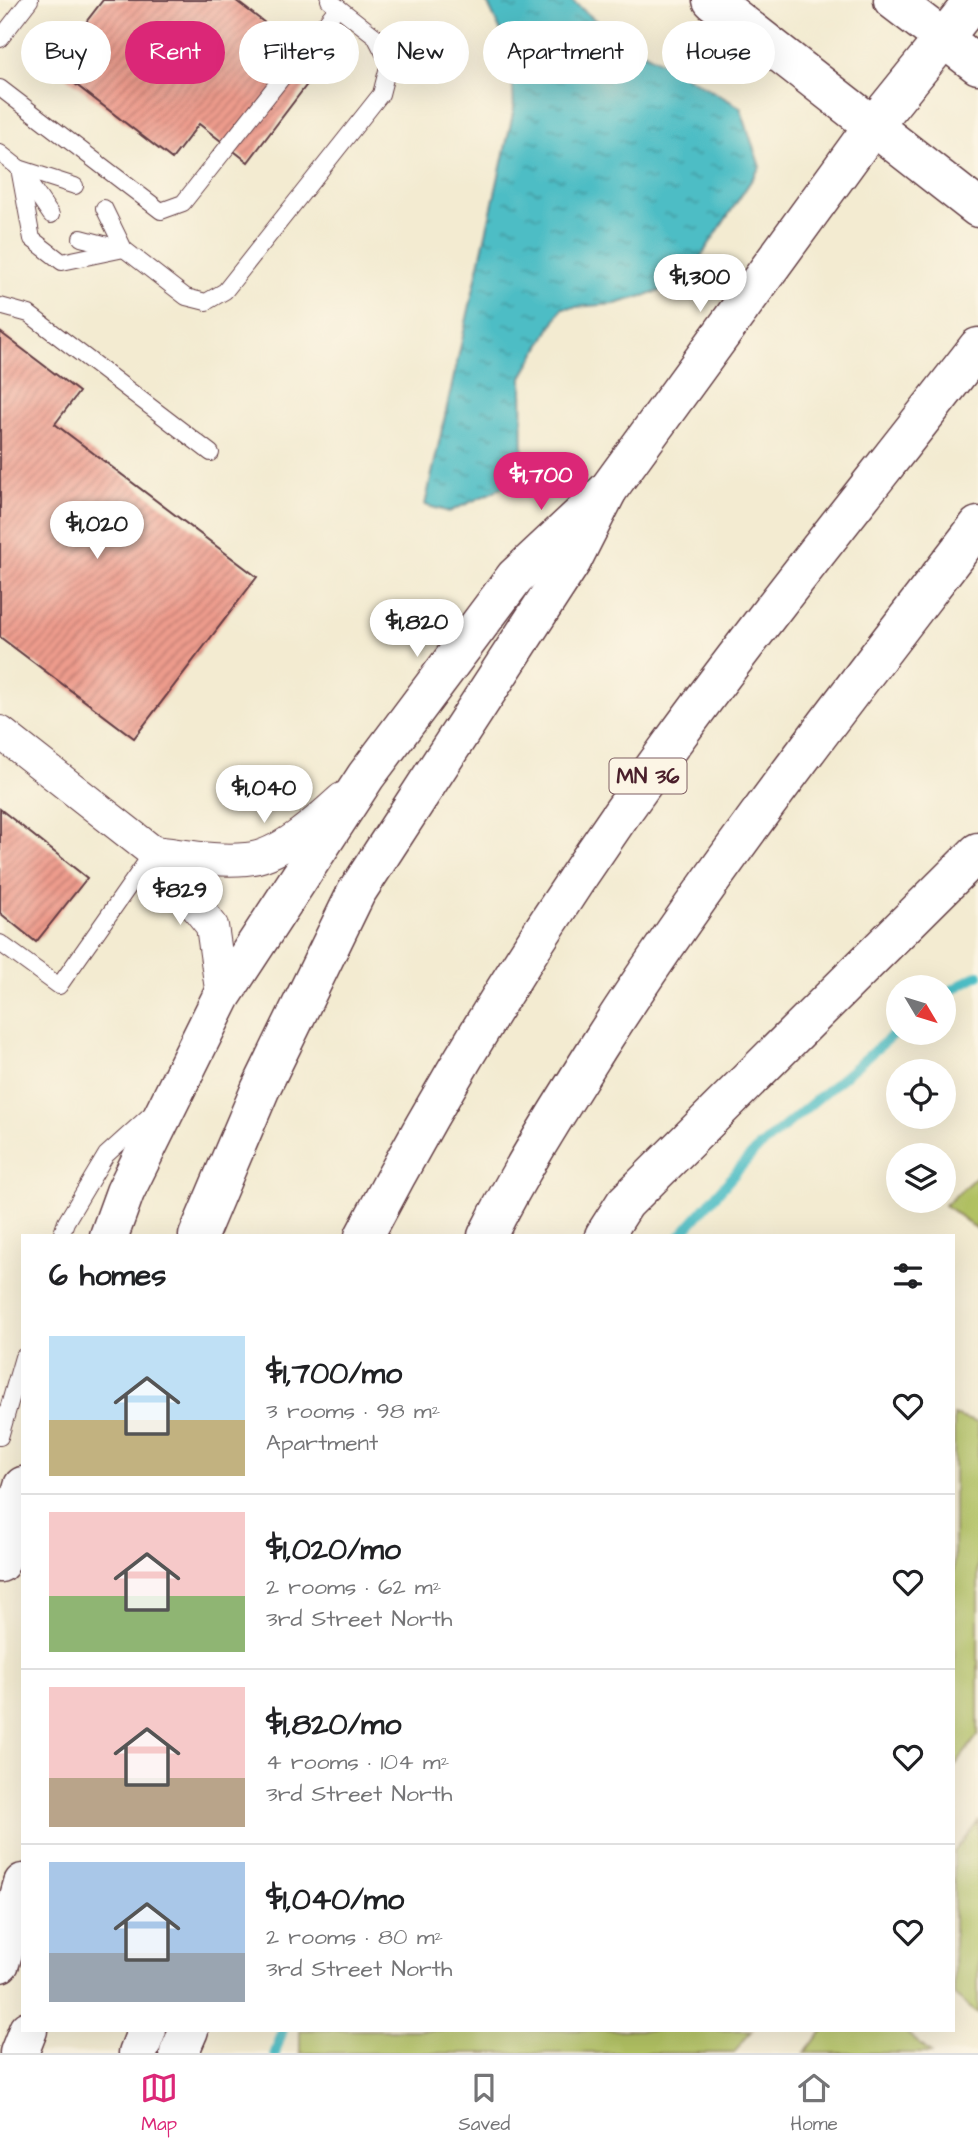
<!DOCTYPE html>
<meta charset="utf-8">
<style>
body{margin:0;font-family:"Architects Daughter",sans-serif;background:#f6f6f6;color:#202124;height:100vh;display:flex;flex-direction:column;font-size:26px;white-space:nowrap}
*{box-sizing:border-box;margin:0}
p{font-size:23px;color:#757577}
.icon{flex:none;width:38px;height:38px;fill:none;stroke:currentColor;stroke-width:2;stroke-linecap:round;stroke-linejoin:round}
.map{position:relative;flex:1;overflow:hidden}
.drawer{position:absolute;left:21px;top:1234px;width:934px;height:798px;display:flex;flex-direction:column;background:#fff;border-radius:0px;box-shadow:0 7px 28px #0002}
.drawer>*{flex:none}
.banner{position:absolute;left:21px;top:21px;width:936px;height:63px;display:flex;gap:14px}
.needle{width:46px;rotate:128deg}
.controls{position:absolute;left:886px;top:975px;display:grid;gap:14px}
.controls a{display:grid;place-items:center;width:70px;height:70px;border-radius:50%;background:#fff;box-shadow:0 7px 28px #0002;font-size:35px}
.price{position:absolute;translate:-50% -60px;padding:0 16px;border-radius:24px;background:#fff;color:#222;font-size:23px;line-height:46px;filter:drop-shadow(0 2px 4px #0008)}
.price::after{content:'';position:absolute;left:50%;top:42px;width:21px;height:16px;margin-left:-10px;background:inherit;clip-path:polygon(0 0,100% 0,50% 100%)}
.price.current{background:#db2777;color:#fff}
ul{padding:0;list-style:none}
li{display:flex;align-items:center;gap:21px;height:175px;padding:0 28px}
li+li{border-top:2px solid #e0e0e0}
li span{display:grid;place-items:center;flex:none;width:196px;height:140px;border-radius:0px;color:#555}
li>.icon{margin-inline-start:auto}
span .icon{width:84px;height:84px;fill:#fffc;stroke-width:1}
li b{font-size:30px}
h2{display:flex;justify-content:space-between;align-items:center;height:84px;padding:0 28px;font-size:30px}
.tag{padding:0 24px;border-radius:32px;background:#fff;box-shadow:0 7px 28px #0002;font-size:24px;line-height:63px}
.tag.current{background:#db2777;color:#fff}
.tab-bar{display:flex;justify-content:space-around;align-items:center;height:98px;border-top:2px solid #e0e0e0;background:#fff;font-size:19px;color:#757577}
.tab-bar a{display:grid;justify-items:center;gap:4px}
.tab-bar .current{color:#db2777}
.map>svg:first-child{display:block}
</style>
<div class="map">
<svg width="978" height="2053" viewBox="0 0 978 2053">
<defs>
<pattern id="water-ripples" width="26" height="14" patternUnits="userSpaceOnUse" patternTransform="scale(1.75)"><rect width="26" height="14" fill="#4ebdc5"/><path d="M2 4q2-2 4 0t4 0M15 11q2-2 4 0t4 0" fill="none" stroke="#4399a0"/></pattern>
<pattern id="building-hatch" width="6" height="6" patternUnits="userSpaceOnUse" patternTransform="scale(1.75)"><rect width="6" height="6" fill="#ed9b8c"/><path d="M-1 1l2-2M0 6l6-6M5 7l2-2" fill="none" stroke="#c27e73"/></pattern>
</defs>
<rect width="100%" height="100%" fill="#fcf5e5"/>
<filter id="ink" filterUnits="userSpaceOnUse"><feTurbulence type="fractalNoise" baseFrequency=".0143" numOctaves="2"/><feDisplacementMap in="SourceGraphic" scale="14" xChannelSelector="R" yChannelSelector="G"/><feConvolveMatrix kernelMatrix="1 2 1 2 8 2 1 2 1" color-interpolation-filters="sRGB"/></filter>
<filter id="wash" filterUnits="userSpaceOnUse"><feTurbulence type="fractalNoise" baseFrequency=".00686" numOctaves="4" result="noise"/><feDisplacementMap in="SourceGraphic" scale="28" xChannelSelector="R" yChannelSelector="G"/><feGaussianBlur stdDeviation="1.57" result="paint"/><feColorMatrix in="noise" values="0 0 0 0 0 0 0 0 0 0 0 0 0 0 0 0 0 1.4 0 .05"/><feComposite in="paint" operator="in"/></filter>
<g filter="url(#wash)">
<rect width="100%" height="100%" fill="#f3ebd1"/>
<g fill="#b2c264" stroke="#7e7048" stroke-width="2">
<polygon points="978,1175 978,1230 945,1205"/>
<polygon points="954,1415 978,1423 978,1735 954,1767"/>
<polygon points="978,1822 978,2014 954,1995 954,1852"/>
<polygon points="300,2030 752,2030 734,2053 300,2053"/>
<polygon points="823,2030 903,2030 931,2053 804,2053"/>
</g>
<polygon fill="url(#water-ripples)" stroke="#4c6e78" stroke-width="2" points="483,0 571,0 612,34 740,107 760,167 682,285 615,304 562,308 522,377 523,478 449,512 425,505 514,109 511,53 488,4"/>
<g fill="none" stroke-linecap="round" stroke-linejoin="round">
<g stroke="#4ebdc5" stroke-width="10">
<polyline points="943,995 978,975"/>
<polyline points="680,1236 754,1152 898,1031"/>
<polyline points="275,2053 283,2030"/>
</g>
</g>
<g id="blocks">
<g fill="url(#building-hatch)">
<polygon points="103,0 235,0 321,66 248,162 199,124 172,159 52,66"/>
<polygon points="0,332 79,392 55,424 257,577 134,738 0,637"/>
<polygon points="0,809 87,878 36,942 0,913"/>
</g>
</g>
</g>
<g filter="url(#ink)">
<use href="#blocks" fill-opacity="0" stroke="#633e44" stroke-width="2"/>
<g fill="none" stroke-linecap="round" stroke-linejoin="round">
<g stroke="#633e44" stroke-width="18">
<g id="service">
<polyline points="0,39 30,0"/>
<polyline points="0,88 161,211 183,203 338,7"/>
<polyline points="0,153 19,168 51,215"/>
<polyline points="75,186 19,168 32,239 62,262 124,249"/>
<polyline points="104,208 124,249 186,297 206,302 225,291 381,94 389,63 375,36 329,0"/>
<polyline points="81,238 119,248"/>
<polyline points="0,306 29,314 211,453"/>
<polyline points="0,943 59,986 153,852"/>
<polyline points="61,1236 66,1222 106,1155 149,1116"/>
<polyline points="0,1437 23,1357"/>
</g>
</g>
<g stroke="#633e44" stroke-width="34">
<g id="minor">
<polyline points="0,732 153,852 212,926 222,996"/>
<path d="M153,852C183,855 215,862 246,859C279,857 318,821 342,799"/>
</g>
</g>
<g stroke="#633e44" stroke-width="41">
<g id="tertiary">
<polyline points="712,0 978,208"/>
<polyline points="893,0 978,65"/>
<polyline points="109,1236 125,1192 222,996 366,776 515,577 608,490 873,126 944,38"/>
<polyline points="0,1563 23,1486"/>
</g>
</g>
<g stroke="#633e44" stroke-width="41">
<g id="motorway">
<polyline points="944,38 974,0"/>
<polyline points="198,1236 260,1090 356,893 572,561 608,490"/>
<path d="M364,1236C453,1066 556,902 669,747C768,611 875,480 978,347"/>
<path d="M487,1236C520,1170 561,1106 600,1044C716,863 848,696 978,526"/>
<polyline points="604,1236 625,1203 978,852"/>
<polyline points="0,1963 23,1883"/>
<polyline points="19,2053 28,2030"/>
<polyline points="138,2053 147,2030"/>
<polyline points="179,2053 189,2030"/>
</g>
</g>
<use href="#service" stroke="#fff" stroke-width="16"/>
<use href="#minor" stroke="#fff" stroke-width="32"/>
<use href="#tertiary" stroke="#fff" stroke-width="38"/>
<use href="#motorway" stroke="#fff" stroke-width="38"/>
</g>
</g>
<g text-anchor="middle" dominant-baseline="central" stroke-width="5" stroke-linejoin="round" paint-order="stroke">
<rect fill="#fcf5e5" stroke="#7f5f63" stroke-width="2" x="609.5" y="758.5" width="77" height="35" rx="5"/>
<g font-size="21" font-weight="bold" fill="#4a1f2b">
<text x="648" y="776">MN 36</text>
</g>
</g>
</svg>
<div class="controls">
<a><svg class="needle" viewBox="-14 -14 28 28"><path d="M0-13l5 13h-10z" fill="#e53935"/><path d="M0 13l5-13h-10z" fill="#757577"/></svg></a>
<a><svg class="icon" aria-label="locate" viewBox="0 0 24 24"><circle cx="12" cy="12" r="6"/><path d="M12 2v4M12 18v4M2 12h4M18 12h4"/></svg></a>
<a><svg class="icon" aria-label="layers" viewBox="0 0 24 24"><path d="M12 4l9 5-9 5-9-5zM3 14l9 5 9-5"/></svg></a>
</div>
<b class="price" style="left:700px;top:314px">$1,300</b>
<b class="price current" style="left:541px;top:512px">$1,700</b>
<b class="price" style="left:97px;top:561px">$1,020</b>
<b class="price" style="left:417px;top:659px">$1,820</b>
<b class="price" style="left:264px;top:825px">$1,040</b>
<b class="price" style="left:180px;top:927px">$829</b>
<div class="banner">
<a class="tag">Buy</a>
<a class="tag current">Rent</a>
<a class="tag">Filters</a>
<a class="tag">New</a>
<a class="tag">Apartment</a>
<a class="tag">House</a>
</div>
<section class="drawer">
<h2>6 homes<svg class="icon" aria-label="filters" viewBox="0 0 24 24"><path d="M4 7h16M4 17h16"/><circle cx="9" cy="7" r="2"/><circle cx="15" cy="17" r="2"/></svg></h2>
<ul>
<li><span style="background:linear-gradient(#bfe0f5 60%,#c2b280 0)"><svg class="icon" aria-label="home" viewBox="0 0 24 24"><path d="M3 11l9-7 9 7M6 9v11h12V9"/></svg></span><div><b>$1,700/mo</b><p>3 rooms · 98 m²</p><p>Apartment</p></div><svg class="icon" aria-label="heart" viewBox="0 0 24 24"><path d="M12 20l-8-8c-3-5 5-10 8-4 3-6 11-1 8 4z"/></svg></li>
<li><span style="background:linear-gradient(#f6c9c9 60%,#8fb573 0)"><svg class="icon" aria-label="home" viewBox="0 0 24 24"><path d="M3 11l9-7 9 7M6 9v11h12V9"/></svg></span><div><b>$1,020/mo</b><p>2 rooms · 62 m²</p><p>3rd Street North</p></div><svg class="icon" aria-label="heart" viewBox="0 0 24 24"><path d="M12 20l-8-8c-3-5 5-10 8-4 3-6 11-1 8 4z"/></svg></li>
<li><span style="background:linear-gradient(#f6c9c9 65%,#b9a48a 0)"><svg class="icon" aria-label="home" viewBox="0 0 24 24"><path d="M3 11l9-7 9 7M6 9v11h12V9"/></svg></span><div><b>$1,820/mo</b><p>4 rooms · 104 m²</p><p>3rd Street North</p></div><svg class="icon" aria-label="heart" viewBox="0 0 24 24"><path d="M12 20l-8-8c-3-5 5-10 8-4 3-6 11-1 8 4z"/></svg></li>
<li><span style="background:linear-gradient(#a9c7e8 65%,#9aa5b1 0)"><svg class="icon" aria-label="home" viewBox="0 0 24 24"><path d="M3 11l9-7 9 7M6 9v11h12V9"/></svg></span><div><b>$1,040/mo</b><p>2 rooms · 80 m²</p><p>3rd Street North</p></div><svg class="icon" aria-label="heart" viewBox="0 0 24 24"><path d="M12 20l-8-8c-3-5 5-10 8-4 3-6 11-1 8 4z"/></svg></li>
</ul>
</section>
</div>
<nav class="tab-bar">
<a class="current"><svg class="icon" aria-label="map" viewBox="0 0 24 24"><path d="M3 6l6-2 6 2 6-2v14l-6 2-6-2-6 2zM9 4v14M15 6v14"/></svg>Map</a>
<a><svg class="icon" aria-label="saved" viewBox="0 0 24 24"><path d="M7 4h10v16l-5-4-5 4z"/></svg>Saved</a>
<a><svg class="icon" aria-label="home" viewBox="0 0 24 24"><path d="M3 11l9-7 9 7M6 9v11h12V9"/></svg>Home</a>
</nav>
